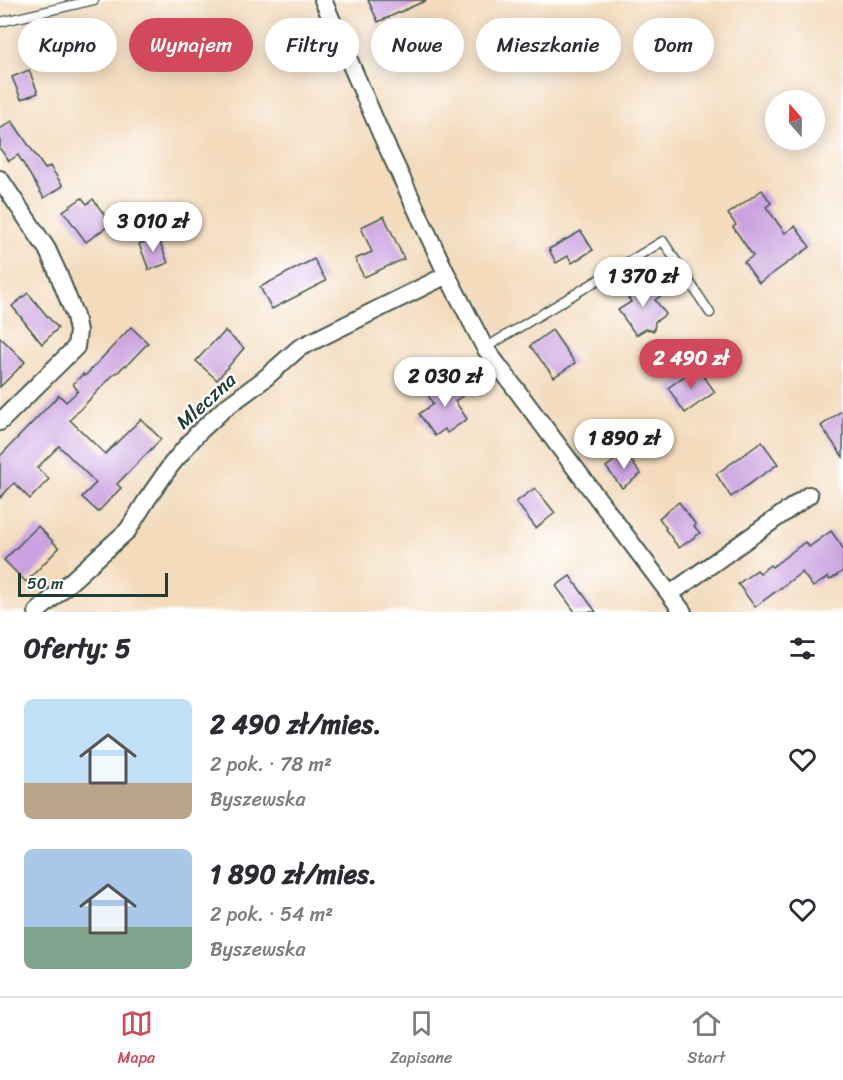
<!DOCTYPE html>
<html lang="pl">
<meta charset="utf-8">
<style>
body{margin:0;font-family:Sriracha,sans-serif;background:#f2f2f3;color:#2b2b33;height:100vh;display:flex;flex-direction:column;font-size:22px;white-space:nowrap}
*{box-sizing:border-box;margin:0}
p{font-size:20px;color:#7c7c81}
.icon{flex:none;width:33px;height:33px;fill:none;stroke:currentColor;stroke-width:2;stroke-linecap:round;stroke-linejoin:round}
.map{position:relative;height:612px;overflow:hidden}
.side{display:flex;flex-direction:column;background:#fff;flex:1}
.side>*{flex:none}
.banner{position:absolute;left:18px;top:18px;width:807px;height:54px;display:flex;gap:12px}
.needle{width:39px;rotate:340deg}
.fabs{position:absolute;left:765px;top:90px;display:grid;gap:12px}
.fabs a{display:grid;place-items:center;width:60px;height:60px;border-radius:50%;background:#fff;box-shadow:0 3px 15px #0003;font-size:30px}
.scale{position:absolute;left:18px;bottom:15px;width:150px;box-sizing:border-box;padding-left:6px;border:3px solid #1f3d34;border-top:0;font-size:16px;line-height:21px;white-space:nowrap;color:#1f3d34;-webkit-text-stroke:4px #fff;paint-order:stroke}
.price{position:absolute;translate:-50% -51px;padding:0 14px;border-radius:21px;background:#fff;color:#222;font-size:20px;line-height:39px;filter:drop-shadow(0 2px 3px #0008)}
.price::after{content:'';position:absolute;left:50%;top:36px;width:18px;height:14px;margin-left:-9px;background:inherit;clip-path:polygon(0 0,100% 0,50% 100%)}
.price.selected{background:#d1495b;color:#fff}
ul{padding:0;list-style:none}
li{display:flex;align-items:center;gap:18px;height:150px;padding:0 24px}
li span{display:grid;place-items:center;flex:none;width:168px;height:120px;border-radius:9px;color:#555}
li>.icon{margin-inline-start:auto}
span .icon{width:72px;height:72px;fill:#fffc;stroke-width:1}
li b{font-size:26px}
h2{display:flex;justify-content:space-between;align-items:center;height:72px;padding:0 24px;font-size:26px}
.tag{padding:0 21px;border-radius:27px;background:#fff;box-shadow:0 3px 15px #0003;font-size:21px;line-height:54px}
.tag.selected{background:#d1495b;color:#fff}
.dock{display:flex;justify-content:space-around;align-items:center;height:84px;border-top:2px solid #e1e1e2;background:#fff;font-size:16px;color:#7c7c81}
.dock a{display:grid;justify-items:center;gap:3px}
.dock .selected{color:#d1495b}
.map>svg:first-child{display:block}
</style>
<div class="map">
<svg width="843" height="612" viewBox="0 0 843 612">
<rect width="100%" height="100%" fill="#fff"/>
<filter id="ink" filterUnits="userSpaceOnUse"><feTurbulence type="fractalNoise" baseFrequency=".0167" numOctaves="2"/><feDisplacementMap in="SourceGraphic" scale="12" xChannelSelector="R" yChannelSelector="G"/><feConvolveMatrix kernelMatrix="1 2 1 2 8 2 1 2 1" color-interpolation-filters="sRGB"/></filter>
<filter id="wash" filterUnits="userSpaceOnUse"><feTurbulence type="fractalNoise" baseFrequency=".008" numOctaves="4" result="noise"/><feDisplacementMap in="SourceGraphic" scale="24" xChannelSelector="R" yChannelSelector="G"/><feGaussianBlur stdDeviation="1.35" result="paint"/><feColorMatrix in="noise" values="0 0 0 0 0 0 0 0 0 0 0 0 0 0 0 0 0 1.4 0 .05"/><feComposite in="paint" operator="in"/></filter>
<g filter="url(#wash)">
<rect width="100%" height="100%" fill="#f3dbbc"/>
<g id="blocks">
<g fill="#caa2e0">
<polygon points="368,0 427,0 378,22"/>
<polygon points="91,32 96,57 63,64 57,39"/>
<polygon points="29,70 38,93 21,99 12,77"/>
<polygon points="12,121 45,169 50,166 63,186 44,198 18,155 9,161 0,149 0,129"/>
<polygon points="762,190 771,203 766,207 785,233 795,226 810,247 759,283 744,262 753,256 733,227 736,225 728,214"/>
<polygon points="82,198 87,204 93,199 111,224 86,242 63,211"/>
<polygon points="384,216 404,259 364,277 355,259 372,252 361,227"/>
<polygon points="581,231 593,250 572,263 568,256 556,263 549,249"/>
<polygon points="158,237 168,263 149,270 139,244"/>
<polygon points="314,259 326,281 272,309 260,287"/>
<polygon points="651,279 662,295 655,300 666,314 655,322 654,331 646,329 636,335 618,310 631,302 627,296"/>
<polygon points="28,293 48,317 58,328 42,344 12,306"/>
<polygon points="131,327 148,343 126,366 125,365 117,373 116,372 70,420 105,454 141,419 161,439 117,484 121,488 98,512 82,497 96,483 59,446 37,468 49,479 30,499 14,483 0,498 0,456 59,395 66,402 78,391 73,384 83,374 85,376"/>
<polygon points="552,330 575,363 554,377 530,346"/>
<polygon points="225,331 244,348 217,380 196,361 217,338 218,339"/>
<polygon points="0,337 25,362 0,387"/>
<polygon points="697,367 715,392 685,413 668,388"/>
<polygon points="455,376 467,393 455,401 467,419 447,433 445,429 435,436 419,414 433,404 428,395"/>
<polygon points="843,410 843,457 821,426"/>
<polygon points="762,442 778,464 731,497 716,474"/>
<polygon points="625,453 641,474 622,488 606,467"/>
<polygon points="535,488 555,513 536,528 516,502"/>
<polygon points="679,502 696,525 694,526 700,533 679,548 665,529 666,528 659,518"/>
<polygon points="38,526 59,548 26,582 4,560"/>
<polygon points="831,531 843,548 843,571 830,580 828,577 813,587 802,572 755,607 738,584 757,570 760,573 770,565 772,567 805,542 809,547"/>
<polygon points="570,576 596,612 575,612 556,586"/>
</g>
</g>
</g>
<g filter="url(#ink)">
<use href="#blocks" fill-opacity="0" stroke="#3f5548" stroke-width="1.5"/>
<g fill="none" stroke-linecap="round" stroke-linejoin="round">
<g stroke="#3f5548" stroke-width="11">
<g id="lane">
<polyline points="0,22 94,0"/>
<polyline points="485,348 663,241 710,313"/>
</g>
</g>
<g stroke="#3f5548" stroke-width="20">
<g id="street">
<polyline points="323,0 381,134 447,275 485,348 683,612"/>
<polyline points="0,179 47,249 58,273 75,316 78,331 76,347 0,422"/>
<polyline points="670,594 809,495"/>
<polyline points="37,612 128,530 146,501 171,465 197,434 225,408 263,380 299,348 447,275"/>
</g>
</g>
<use href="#lane" stroke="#fff" stroke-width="8"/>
<use href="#street" stroke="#fff" stroke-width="16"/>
</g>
</g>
<g text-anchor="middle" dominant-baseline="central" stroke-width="4.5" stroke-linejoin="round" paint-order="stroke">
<g font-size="20" fill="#1f3d34" stroke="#fff">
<text transform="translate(206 401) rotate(-42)">Mleczna</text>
</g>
</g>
</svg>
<div class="fabs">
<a><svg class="needle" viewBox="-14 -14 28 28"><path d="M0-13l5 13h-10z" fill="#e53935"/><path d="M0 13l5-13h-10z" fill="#7c7c81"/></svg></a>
</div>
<div class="scale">50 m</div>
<b class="price" style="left:153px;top:253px">3 010 zł</b>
<b class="price" style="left:643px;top:308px">1 370 zł</b>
<b class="price selected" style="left:691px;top:390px">2 490 zł</b>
<b class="price" style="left:445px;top:408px">2 030 zł</b>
<b class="price" style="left:624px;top:470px">1 890 zł</b>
<div class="banner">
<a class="tag">Kupno</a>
<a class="tag selected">Wynajem</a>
<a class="tag">Filtry</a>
<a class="tag">Nowe</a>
<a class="tag">Mieszkanie</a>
<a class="tag">Dom</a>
</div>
</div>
<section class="side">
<h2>Oferty: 5<svg class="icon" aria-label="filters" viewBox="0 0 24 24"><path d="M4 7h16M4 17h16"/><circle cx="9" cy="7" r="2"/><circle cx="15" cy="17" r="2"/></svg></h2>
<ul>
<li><span style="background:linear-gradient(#bfe0f5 70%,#b9a48a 0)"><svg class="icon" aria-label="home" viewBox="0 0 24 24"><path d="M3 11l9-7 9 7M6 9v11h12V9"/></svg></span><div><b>2 490 zł/mies.</b><p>2 pok. · 78 m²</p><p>Byszewska</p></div><svg class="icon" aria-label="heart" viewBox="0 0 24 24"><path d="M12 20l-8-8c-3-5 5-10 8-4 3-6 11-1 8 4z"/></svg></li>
<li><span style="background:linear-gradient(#a9c7e8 65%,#7fa58c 0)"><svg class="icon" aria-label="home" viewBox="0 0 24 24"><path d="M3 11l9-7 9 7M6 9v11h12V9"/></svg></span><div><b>1 890 zł/mies.</b><p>2 pok. · 54 m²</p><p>Byszewska</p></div><svg class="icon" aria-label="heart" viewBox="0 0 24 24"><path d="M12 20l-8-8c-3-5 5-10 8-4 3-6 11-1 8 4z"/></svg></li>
</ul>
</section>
<nav class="dock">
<a class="selected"><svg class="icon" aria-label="map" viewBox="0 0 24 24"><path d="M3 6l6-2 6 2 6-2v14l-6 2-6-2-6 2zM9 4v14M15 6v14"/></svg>Mapa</a>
<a><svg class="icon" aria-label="saved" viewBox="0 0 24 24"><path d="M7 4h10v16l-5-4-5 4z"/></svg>Zapisane</a>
<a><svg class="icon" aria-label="home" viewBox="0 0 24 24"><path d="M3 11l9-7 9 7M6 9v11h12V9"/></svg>Start</a>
</nav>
